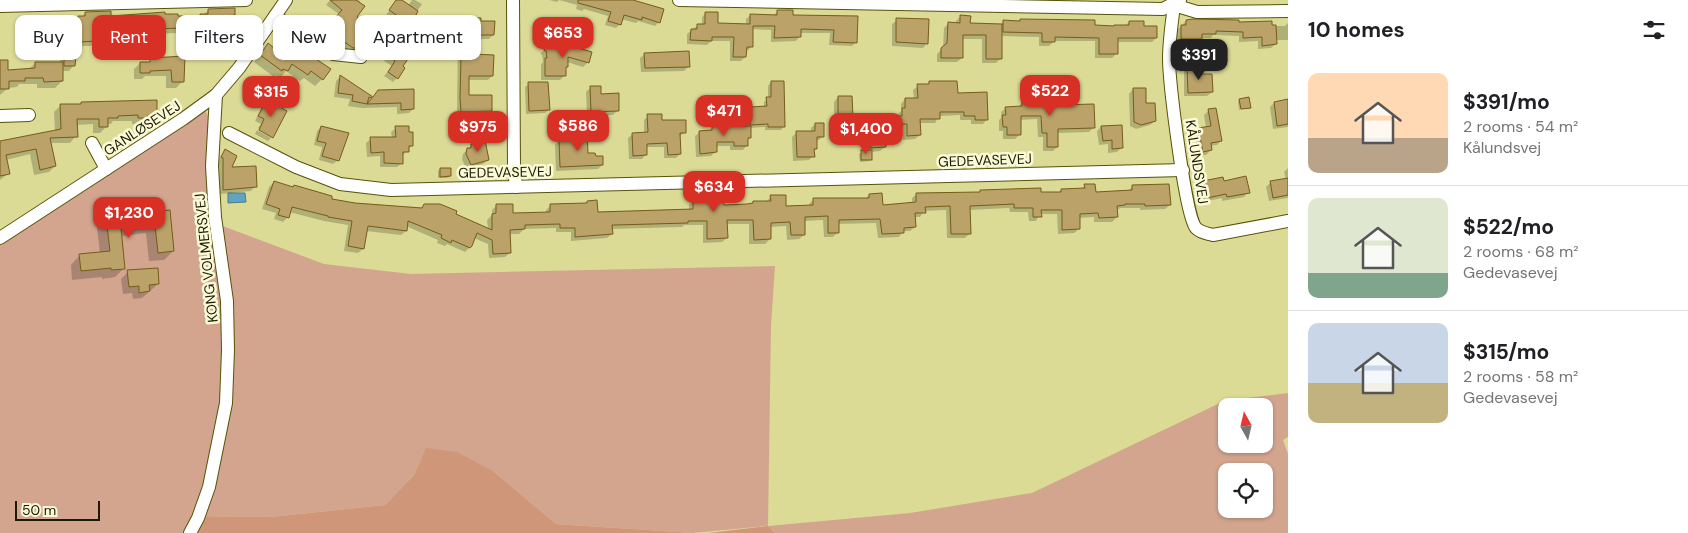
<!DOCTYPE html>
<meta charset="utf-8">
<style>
body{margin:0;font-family:"DM Sans",sans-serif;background:#f6f6f6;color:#202124;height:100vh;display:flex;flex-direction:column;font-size:19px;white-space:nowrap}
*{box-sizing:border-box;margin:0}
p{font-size:16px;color:#757577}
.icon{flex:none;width:28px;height:28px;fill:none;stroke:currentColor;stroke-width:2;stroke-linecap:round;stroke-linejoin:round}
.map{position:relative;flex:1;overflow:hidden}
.drawer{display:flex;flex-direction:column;background:#fff;width:400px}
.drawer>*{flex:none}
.hud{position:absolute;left:15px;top:15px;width:475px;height:45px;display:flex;gap:10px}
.needle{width:32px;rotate:352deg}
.buttons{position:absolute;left:1218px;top:398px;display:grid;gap:10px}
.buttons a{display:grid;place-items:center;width:55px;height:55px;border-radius:10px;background:#fff;box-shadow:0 1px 4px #0004;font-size:25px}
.scale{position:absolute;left:15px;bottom:12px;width:85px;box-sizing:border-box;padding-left:5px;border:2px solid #1c1b01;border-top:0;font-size:14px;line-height:18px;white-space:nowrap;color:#1c1b01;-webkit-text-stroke:4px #fafad8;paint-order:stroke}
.price{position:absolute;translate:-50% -42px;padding:0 11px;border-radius:10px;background:#d93025;color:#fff;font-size:16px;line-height:32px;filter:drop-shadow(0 1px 2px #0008)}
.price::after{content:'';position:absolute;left:50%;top:30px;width:15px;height:11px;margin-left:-8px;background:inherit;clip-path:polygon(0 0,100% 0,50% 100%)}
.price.selected{background:#222;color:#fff}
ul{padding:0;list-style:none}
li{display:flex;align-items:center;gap:15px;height:125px;padding:0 20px}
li+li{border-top:1px solid #e0e0e0}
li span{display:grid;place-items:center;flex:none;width:140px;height:100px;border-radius:10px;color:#555}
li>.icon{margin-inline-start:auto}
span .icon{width:60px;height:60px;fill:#fffc;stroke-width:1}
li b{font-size:21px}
h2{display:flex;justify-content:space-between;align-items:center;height:60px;padding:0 20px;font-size:21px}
.pill{padding:0 18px;border-radius:10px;background:#fff;box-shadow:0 1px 4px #0004;font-size:18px;line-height:45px}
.pill.selected{background:#d93025;color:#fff}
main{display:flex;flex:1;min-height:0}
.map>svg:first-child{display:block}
</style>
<main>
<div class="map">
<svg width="1288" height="533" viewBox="0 0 1288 533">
<rect width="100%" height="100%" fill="#dcdb96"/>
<path fill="#d3a58f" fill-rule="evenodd" d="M205,110L210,120L220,225L324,264L411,274L775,266L771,326L768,526L910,513L1032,493L1224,401L1288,393V437L1283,440L1288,454V533H775L768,526L693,533L556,524L493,471L415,474L385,505L270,517L192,516L183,533H0V245ZM1226,406H1264V444H1226ZM1226,471H1264V509H1226Z"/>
<g fill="#d09679">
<polygon points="426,448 457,452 493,471 556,524 693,533 183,533 191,516 270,517 385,505 415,474"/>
<polygon points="768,526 775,533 708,533"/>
</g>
<polygon fill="#60a4c1" stroke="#4c7b87" points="228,193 245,193 246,202 228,203"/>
<g fill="#0003">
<polygon points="330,0 358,0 360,1 355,17 358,31 374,45 379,40 400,42 417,48 412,52 402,67 397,78 393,82 384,76 392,66 384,61 390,52 348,52 336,42 330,49 319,41 318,33 322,29 326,30 339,14 326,5"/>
<polygon points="397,0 408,6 412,0 415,0 422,4 413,17 407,31 403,36 398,32 402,26 386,15"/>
<polygon points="549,0 627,0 659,22 655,26 638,21 636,23 621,19 620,24 616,28 605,25 608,16 584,9 582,11 576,9 577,5 559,0 557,2"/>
<polygon points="209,10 234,15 231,17 232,26 225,33 195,35 194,22"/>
<polygon points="778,11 791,17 857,17 856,42 852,46 829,45 830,33 800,33 800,36 796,41 771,42 771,30 752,29 752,46 748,50 745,50 745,57 741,61 730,61 730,41 711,41 707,45 687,44 687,34 698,25 702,25 702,17 706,13 716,25 746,25 746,19 751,15 773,16"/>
<polygon points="86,13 182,28 177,33 148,34 145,36 129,37 126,41 110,41 110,37 96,37 96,40 91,46 78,46 78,55 74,59 74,65 69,71 62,71 62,81 55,88 37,88 37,84 19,84 17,87 8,88 0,95 0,70 29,69 35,63 60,63 59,38 38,39 38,24 43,19 60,26 74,25 74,22"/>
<polygon points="960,17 969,25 1000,25 1004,21 1094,27 1125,26 1129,22 1143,27 1156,38 1152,42 1116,42 1116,54 1112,58 1095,58 1095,41 1054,41 1049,46 1039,46 1039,37 1001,36 1000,59 996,63 982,63 982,39 962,39 962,58 957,62 937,62 937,54 943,48 944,28 948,24 956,24 956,21"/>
<polygon points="462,19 479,22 493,35 489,39 472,39 472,56 492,76 488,80 468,80 468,96 491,111 487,115 457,116 458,23"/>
<polygon points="897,20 927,43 923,48 892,46 892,24"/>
<polygon points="1186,21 1271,26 1285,26 1288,23 1288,40 1275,40 1276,44 1271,48 1258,49 1258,41 1239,42 1239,36 1213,35 1211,38 1200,38 1196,43 1177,43 1177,30"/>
<polygon points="290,43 322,79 315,86 304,78 300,81 286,71 280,78 276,75 274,77 254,62 268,45 274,49 283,51"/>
<polygon points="545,49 588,62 583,67 567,62 565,75 560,80 541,80 541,64 543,62 542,55 540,54"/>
<polygon points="645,54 688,67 684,71 641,72 640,58"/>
<polygon points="170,59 183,81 176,88 166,88 166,76 145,76 142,79 134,79 134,69 140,63 148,63 151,60"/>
<polygon points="1188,67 1198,75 1212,92 1207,96 1184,96 1184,71"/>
<polygon points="340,77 372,98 378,92 413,109 409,113 397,114 397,107 362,108 348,106 350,99 334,97 336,81"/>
<polygon points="771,82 784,126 781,130 765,130 765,127 749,128 750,137 747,140 747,145 743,150 730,150 730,146 716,146 716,151 711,156 696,157 695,136 700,132 708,132 712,128 747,127 746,115 748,112 751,108 764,107 764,102 768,98 768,86"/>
<polygon points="929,83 957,94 987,119 983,124 971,124 971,120 960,120 960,115 939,116 935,123 919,123 920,135 915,139 903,140 903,128 884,129 885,147 880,151 871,152 871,159 869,161 860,162 859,154 866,152 866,136 863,136 863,132 834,132 834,102 838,97 851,119 898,117 898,114 901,111 901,104 905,99 914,99 913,90 918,86 927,85"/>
<polygon points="529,84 549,110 545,113 526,114 525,87"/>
<polygon points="591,87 617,111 613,115 587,116 586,92"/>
<polygon points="1133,89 1145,104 1155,121 1150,125 1136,129 1130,126 1129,94"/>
<polygon points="1041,98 1055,107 1094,127 1089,132 1057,133 1057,147 1053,151 1043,151 1043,137 1038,137 1037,119 1019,120 1020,134 1015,139 1003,139 1003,131 999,131 999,120 1002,117 1001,112 1006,108 1018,108 1022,102 1038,101"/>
<polygon points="1239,100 1249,107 1239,110 1238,102"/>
<polygon points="1288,100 1288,127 1273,129 1270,107 1274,103"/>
<polygon points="267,102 273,136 258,128 261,124 255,121 262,106"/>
<polygon points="81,103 156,114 150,121 143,121 140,124 132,124 132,121 113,121 111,124 106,124 106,127 100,133 93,133 93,124 76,125 76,136 70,143 50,143 55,166 49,172 34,175 30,154 6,160 9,173 0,180 0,142 55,131 54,112 60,106 80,105"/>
<polygon points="1209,110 1221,141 1217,145 1210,146 1211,150 1206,155 1199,156 1194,134 1198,130 1206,128 1204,115"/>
<polygon points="648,116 685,132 679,137 680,154 676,158 664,158 664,147 646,147 646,154 642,159 629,159 628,138 633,134 644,134 644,120"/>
<polygon points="815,124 823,136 819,140 815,140 816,149 813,151 813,156 809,160 793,161 792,137 796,133 811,132 811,128"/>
<polygon points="1121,126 1121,148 1117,152 1108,153 1108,144 1099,145 1097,131 1101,127"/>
<polygon points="321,127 338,160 333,164 319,160 322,147 314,145 317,131"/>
<polygon points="396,128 412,145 402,156 402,163 397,167 380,167 380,156 367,157 366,143 371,139 392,138 391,132"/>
<polygon points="257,130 271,138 268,141 255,134"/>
<polygon points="576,132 588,154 602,165 598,169 556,171 555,145 559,141 572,141 572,136"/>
<polygon points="472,145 488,160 483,164 466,169 462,159 463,154"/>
<polygon points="225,150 229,168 255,186 251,191 220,194 219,162 217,162"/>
<polygon points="1288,168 1288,198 1269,201 1266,187 1271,182 1286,179 1284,172"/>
<polygon points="440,169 450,176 448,178 438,178 438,171"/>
<polygon points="274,182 330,200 355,204 421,209 425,205 455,214 488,229 487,220 492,215 492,210 496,206 512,214 546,213 546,210 551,205 586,204 588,202 597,213 689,210 689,205 694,200 722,206 751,204 753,202 766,202 771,196 785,207 809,206 809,204 814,199 865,199 869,195 881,206 912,204 912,198 917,194 979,193 981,191 1058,193 1061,190 1081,189 1085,186 1094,193 1128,191 1133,186 1170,205 1165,209 1140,210 1140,208 1121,208 1116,210 1117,217 1112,222 1094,222 1094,217 1078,218 1079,229 1074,233 1058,234 1057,214 1040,214 1036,221 1029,221 1028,212 1010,212 1009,208 969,210 970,233 965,238 947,238 946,210 924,211 920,217 914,217 915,227 910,231 903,231 899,237 878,238 876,223 838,224 838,232 833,237 824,237 823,220 804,221 804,235 799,239 787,240 786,226 770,227 770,239 765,244 749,244 749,224 726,224 727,238 722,242 703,243 703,225 684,225 682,227 611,229 612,234 607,238 571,241 571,232 556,232 556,228 524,229 519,234 509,234 510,253 505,257 489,258 488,244 474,238 471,246 465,252 447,244 445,246 437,243 438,240 406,226 406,231 401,235 366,231 363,249 358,253 344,251 348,225 324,221 289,212 287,218 283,222 274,219 276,213 262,209 269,187"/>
<polygon points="1204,182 1223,182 1248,192 1244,197 1222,201 1222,198 1202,202 1199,186"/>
<polygon points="169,211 173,251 164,260 149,261 146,233 121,236 124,268 115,277 102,279 102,277 72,280 71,265 80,255 100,253 97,228 107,218"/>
<polygon points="128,272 158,284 142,298 133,299 132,293 123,294 121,279"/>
</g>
<g fill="#baa268" stroke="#755c19">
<polygon points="330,0 356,0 365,6 357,17 365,23 359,31 375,44 378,39 404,39 402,41 419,45 419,48 416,48 403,66 405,68 398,79 388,72 395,61 387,56 392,49 353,48 340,39 335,45 323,37 322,27 326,28 342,10"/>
<polygon points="396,0 402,0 418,11 415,17 417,19 408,32 401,27 405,21 389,10"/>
<polygon points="578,0 633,0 664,9 660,23 642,17 642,20 624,15 621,25 608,21 611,12 578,3"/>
<polygon points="235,8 235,15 233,15 233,26 201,29 200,14 208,14 208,9"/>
<polygon points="777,10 793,10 793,15 858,16 857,43 833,42 834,30 801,29 801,37 774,38 775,26 753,26 753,47 747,47 746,57 733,57 734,37 712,37 712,41 690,40 691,29 697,29 697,24 705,24 705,12 718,12 718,23 750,24 750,14 777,15"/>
<polygon points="111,11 111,16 165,12 165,14 178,14 178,16 183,16 183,28 152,29 152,32 132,32 132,36 115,36 115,32 97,32 97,41 79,42 79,56 76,56 75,66 64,66 64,34 43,34 43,18 61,17 61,25 78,24 78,16 85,16 85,12"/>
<polygon points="960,15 971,16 970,23 1002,24 1002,59 986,59 986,35 963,35 963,58 941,58 941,48 947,43 948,22 960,23"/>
<polygon points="462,17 481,18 481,21 495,21 494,35 473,35 473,54 494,55 493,76 469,76 469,95 492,95 492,111 461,112 460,98"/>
<polygon points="896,18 929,19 928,44 896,42"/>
<polygon points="1020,19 1095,20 1095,25 1114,26 1114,25 1129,25 1129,21 1144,21 1144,26 1157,26 1157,38 1118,38 1118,54 1099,54 1099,38 1055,37 1055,42 1042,42 1042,33 1003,32 1003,20 1020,21"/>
<polygon points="1193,19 1239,20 1239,22 1272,21 1272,25 1276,25 1277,44 1262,46 1262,37 1243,38 1243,32 1216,31 1216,34 1202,34 1202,39 1181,39 1181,25 1186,25 1186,20"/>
<polygon points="290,41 298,46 300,44 315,54 313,57 331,69 323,80 311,71 308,75 292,64 288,71 283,69 282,71 260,55 268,43 274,48 276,45 284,50"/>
<polygon points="575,47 592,52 589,63 568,57 568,67 566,67 566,76 545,76 545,58 547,58 546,51 544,50 544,48"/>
<polygon points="689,51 690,67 645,68 644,53"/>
<polygon points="185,56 184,82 172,82 171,70 150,71 150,73 140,73 140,62 150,62 150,58"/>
<polygon points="0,60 8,60 8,70 35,68 35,62 63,62 63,81 44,82 43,78 25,78 25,81 9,81 9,89 0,89"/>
<polygon points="1187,66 1199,66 1199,74 1212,74 1213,92 1188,93"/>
<polygon points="340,75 373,97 378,90 414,89 414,109 401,110 401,103 367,104 372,98 369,97 367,104 352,101 353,95 338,93"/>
<polygon points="771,81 784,81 785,127 768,127 768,124 750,125 749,111 751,111 751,107 767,106 766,97 771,97"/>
<polygon points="929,81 957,81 958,93 987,92 988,120 975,120 975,116 964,116 964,112 940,112 940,119 920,119 921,135 907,136 907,124 886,125 886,147 870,148 870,132 867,132 867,128 838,128 838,96 852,96 853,117 902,116 902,108 905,108 905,98 918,98 917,84 929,84"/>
<polygon points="528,82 548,82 550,110 529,111"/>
<polygon points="590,86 601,86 601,94 619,93 619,111 591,112"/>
<polygon points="1133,88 1146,88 1146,103 1155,103 1156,121 1141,125 1134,122"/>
<polygon points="1056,96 1056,105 1094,104 1095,128 1058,129 1058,147 1047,147 1047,133 1042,133 1041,116 1021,116 1021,135 1007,135 1007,127 1003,127 1002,115 1006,115 1005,107 1022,106 1022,100 1040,100 1040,97"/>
<polygon points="1249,97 1251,108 1241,109 1239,99"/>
<polygon points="1288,99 1288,124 1277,126 1274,102"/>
<polygon points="157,100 157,115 148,115 148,118 138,118 138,115 118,116 118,118 108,118 108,127 99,127 99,119 77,119 78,137 50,138 56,166 40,170 36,149 6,155 10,174 0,176 0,141 61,129 60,104 81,104 81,102"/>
<polygon points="267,100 287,111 273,138 259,130 264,119 258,116"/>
<polygon points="1216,108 1222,141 1211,143 1212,150 1203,152 1198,128 1211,126 1208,109"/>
<polygon points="647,114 662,114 662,120 686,120 686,133 680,133 681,154 668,155 667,143 647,144 647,155 633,156 632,133 648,132"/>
<polygon points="815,123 824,123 824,137 817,137 817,149 814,149 815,157 797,157 796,131 815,131"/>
<polygon points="1122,125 1123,148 1112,149 1112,140 1103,141 1101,126"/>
<polygon points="321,126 349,133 339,161 322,156 326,143 317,141"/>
<polygon points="395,126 409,126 409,132 413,132 413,146 409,146 409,152 403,152 403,164 384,163 384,152 371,153 370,137 396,137"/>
<polygon points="712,126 751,126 751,138 748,138 748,146 734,146 734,142 717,142 717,152 700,154 699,131 712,130"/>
<polygon points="576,131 587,131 588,153 595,153 596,156 603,156 603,165 560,167 559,140 576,140"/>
<polygon points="485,140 489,160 471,165 466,154 467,148 471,148 471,144"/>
<polygon points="225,149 237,156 232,167 256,166 257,187 223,190 223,158 221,157"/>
<rect x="861" y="150" width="11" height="10"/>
<polygon points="440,168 451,168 451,176 440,177"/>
<polygon points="1246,176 1250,193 1227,197 1226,194 1207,198 1203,181 1223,177 1224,181"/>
<polygon points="1288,178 1288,195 1273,198 1270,181"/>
<polygon points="274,181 293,187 294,185 332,196 332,199 355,203 422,208 424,204 440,204 457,211 456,214 492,230 492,214 496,213 496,204 513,204 513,213 550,212 550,204 587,203 587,201 597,200 598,212 693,209 693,199 723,198 724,205 747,204 753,203 753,201 771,201 770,195 786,195 786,206 813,205 813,198 869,198 869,194 882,193 883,205 916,202 916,193 980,192 980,190 1041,188 1041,192 1061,192 1061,189 1085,188 1084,184 1095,184 1096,192 1132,190 1132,185 1169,184 1171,205 1145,206 1145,204 1125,204 1125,205 1117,206 1118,217 1099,218 1098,213 1080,214 1080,229 1062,230 1062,210 1041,210 1042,217 1033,217 1033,208 1014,208 1014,204 970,206 971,234 951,234 950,206 925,207 926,213 915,213 916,227 904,228 904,233 882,234 880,219 839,220 839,233 828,233 828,216 805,217 805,235 791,235 790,222 771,223 771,239 754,240 753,220 727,220 728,238 707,239 707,221 688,221 688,223 615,225 612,225 613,234 575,237 575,228 560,228 560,224 525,225 525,229 510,230 511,253 493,254 492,240 477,233 472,246 470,248 452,240 451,243 441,238 442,235 408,221 407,231 368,226 364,249 348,246 352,221 328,217 328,216 292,207 289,218 278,215 280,209 266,204"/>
<polygon points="170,210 174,251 158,253 155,225 121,228 125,269 111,270 111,268 81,271 79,254 110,251 106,217"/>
<polygon points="158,268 159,284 149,285 150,291 139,293 139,286 129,287 127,270"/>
</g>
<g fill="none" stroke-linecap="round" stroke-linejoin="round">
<g stroke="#565309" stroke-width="14">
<g id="minor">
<polyline points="513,0 514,168 516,187"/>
<polyline points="679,0 1163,9 1180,0"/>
<polyline points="0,6 246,0"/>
<path d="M1288,11L1197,12L1174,5C1172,22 1169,41 1169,58C1169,80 1185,216 1196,228C1201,233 1206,233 1213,235L1288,221"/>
<polyline points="275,16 333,54 361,57"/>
<polyline points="0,116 29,115"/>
<polyline points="229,133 296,167 340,184 391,190 1183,170"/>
<polyline points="92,143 106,169"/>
<polyline points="0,238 183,119 216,95 239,68 286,0"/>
<polyline points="190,533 198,518 209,487 226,403 228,350 227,301 215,217 212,166 216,95"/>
</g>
</g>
<use href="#minor" stroke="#fff" stroke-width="12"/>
</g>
<g text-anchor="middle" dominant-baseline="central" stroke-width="5" stroke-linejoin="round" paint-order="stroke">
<g font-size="14" fill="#1c1b01" stroke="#fafad8">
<text transform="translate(142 128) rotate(-33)">GANLØSEVEJ</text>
<text transform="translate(985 160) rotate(-2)">GEDEVASEVEJ</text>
<text transform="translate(1197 162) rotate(81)">KÅLUNDSVEJ</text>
<text transform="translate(505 172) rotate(-1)">GEDEVASEVEJ</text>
<text transform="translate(206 258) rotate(-96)">KONG VOLMERSVEJ</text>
</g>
</g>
</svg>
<div class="buttons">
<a><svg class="needle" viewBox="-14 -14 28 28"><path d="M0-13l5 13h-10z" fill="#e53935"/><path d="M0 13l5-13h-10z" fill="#757577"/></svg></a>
<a><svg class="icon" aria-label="locate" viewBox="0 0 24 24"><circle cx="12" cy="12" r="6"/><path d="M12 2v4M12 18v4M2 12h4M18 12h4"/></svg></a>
</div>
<div class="scale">50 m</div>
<b class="price" style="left:563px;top:59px">$653</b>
<b class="price selected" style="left:1199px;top:81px">$391</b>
<b class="price" style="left:1050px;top:117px">$522</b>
<b class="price" style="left:271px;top:118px">$315</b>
<b class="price" style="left:724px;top:137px">$471</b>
<b class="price" style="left:578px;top:152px">$586</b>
<b class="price" style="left:478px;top:153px">$975</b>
<b class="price" style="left:866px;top:155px">$1,400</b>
<b class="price" style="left:714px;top:213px">$634</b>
<b class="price" style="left:129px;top:239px">$1,230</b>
<div class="hud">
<a class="pill">Buy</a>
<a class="pill selected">Rent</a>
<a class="pill">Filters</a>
<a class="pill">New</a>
<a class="pill">Apartment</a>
</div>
</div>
<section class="drawer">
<h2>10 homes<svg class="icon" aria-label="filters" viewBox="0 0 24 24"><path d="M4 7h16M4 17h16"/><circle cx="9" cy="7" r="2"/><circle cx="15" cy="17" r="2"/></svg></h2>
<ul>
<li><span style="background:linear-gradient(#ffd9b3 65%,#b9a48a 0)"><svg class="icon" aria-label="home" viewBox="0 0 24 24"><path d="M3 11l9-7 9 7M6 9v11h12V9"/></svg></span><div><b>$391/mo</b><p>2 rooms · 54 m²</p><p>Kålundsvej</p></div></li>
<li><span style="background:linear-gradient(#dfe7d0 75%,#7fa58c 0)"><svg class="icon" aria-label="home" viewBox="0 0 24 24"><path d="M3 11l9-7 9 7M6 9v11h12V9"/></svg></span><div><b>$522/mo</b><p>2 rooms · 68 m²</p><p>Gedevasevej</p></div></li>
<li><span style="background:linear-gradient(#c9d6e8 60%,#c2b280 0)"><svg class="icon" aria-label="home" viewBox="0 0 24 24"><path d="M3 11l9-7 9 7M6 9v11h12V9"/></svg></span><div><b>$315/mo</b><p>2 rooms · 58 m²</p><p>Gedevasevej</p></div></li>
</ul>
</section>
</main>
